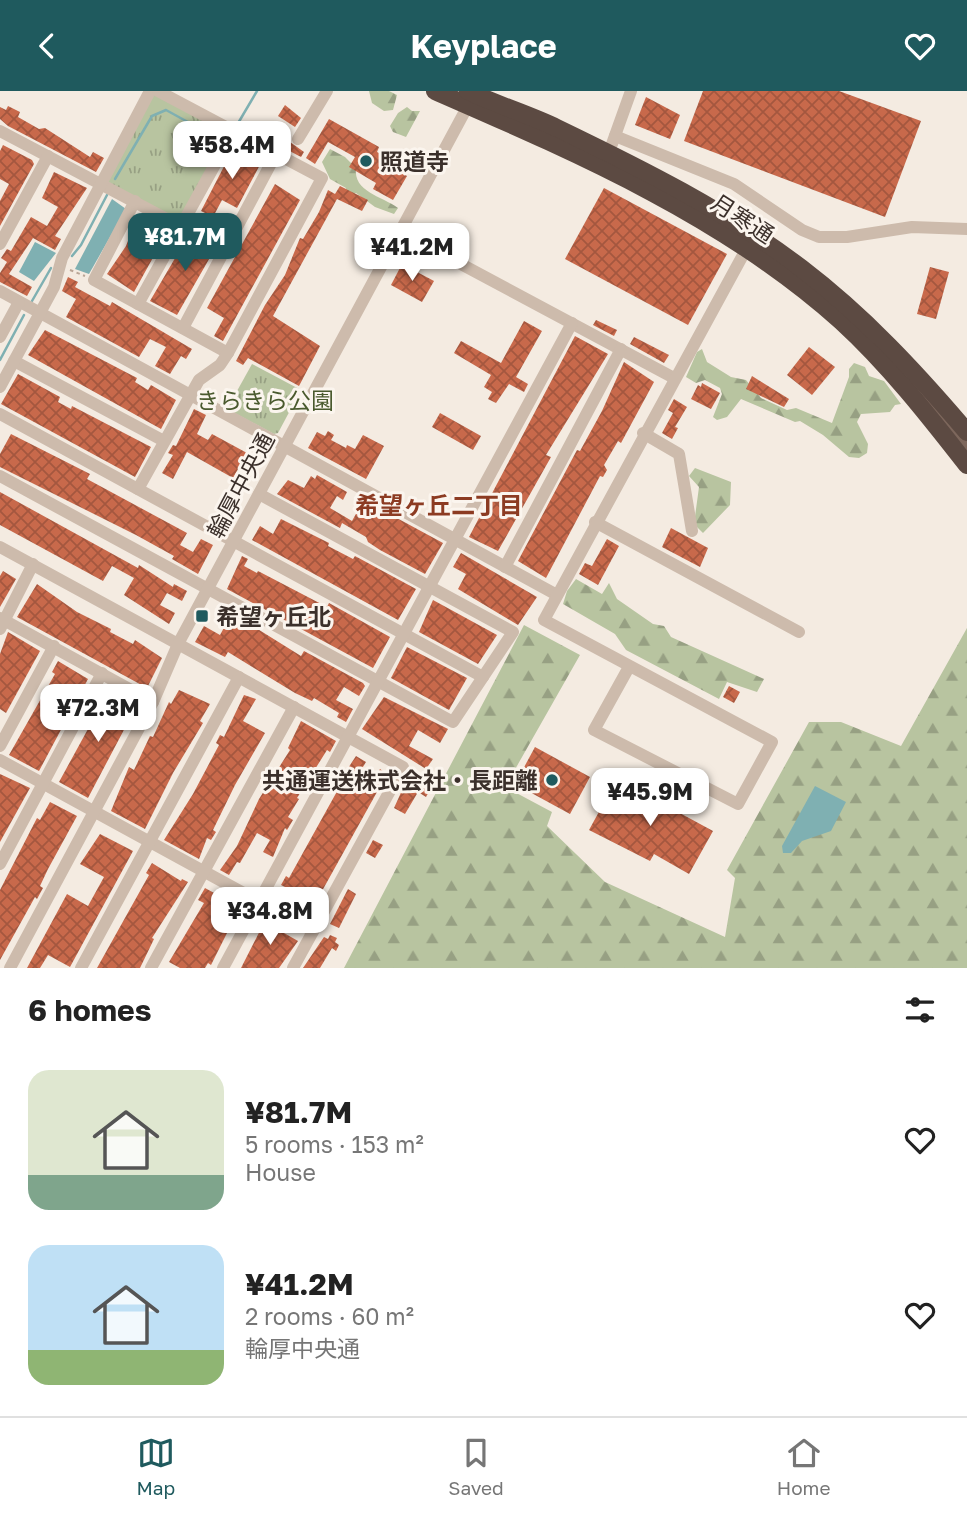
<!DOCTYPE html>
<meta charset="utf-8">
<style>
body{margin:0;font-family:"Golos Text","Noto Sans JP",sans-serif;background:#f6f6f6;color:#222;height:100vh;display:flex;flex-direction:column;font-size:26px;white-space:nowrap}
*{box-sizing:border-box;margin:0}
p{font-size:23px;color:#767676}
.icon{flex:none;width:38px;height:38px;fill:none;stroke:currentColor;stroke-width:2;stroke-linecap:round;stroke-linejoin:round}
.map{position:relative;height:877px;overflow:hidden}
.sheet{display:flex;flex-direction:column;background:#fff;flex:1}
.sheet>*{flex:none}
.price{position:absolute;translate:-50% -60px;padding:0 16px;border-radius:14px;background:#fff;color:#222;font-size:23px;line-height:46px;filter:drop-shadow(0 2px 4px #0008)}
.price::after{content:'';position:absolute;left:50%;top:42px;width:21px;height:16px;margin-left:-10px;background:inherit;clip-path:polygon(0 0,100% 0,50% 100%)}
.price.selected{background:#1f5a5e;color:#fff}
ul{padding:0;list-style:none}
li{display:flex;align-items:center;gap:21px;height:175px;padding:0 28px}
li span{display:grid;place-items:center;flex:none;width:196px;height:140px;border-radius:21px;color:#555}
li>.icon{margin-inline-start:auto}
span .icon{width:84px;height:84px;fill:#fffc;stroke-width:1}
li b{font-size:30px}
h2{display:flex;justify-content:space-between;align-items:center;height:84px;padding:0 28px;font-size:30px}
header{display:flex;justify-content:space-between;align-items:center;height:91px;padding:0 28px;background:#1f5a5e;color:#fff;font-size:32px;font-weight:700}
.menu{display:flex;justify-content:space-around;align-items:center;height:98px;border-top:2px solid #e0e0e0;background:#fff;font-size:19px;color:#767676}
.menu a{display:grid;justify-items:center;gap:4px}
.menu .selected{color:#1f5a5e}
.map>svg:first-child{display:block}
</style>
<header><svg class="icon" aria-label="back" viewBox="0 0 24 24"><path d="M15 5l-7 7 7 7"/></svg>Keyplace<svg class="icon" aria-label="heart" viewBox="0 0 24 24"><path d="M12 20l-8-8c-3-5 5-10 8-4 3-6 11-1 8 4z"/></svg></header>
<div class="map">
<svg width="967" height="877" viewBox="0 0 967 877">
<defs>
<pattern id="forest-firs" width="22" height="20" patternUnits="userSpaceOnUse" patternTransform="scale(1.75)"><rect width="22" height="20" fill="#b8c4a0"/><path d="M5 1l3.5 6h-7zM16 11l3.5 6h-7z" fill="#97a083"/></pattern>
<pattern id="park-tufts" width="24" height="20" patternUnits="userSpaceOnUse" patternTransform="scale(1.75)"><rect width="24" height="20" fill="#b8c4a0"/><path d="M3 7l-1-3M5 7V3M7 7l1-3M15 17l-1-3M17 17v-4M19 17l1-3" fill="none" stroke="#97a083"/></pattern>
<pattern id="building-cross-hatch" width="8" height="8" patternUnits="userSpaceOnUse" patternTransform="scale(1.75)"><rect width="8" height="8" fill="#c8694b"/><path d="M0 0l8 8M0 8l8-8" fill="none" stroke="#a4573f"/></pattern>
</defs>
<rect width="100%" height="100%" fill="#f4ebe1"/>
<g fill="url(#forest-firs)">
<polygon points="369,0 389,0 397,4 393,19 384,20 372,12"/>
<polygon points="407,16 412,20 420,20 406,46 393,41 390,35 398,22"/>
<path d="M330,58L345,66L356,77C353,101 382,105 398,117L394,123L375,116L356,102L343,108L346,97L330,88L322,71Z"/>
<polygon points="702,258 707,271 731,286 746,289 761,307 787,319 796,317 832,332 849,286 849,278 854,272 865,276 869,285 884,290 901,313 895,314 890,321 861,323 857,331 868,353 867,362 859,367 849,366 823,344 800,330 795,331 741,308 727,326 717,329 713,326 722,303 720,297 705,289 696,292 686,286 697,261"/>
<polygon points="695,377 731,391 730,414 703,442 694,433 699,396 689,385"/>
<polygon points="576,488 602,503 609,492 617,508 653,533 664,535 671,546 764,588 757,601 727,591 719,608 626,559 615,543 563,513 567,500"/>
<polygon points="524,534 580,564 505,696 552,721 547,735 605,791 725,846 735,787 727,779 809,631 841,631 901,655 967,537 967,877 344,877"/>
</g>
<g fill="url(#park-tufts)">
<polygon points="150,0 233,41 180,135 99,93"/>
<polygon points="252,273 301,299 278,342 274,343 227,318"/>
</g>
<g fill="#7fb0b2">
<polygon points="112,108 126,118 89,183 75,178"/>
<polygon points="35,151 56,162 34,190 19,181"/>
<polygon points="815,695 846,711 831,740 802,750 791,762 783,762 782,755"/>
</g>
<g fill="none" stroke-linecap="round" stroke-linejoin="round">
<g stroke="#7fb0b2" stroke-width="2.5">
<polyline points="237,34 257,0"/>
<polyline points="115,88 152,25 166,19 217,47"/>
<polyline points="72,165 81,154 107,104"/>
<polyline points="32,210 51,177"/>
<polyline points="0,269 24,224"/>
</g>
</g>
<g fill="url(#building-cross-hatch)">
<polygon points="703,0 839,0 921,30 885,126 684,50"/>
<polygon points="646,6 680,24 670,48 635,34"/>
<polygon points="285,14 301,27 295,36 278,25"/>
<polygon points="8,15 20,21 18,26 39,38 45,37 90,66 93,61 104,67 96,81 8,35 0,28 0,16 6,19"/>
<polygon points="329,28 379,56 377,61 383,64 380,69 407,85 393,109 373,98 376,92 349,76 355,66 328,51 315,73 306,67"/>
<polygon points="250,30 290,51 304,61 301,66 246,37"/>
<polygon points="3,54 32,69 34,73 0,135 0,110 9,93 0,88 0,60"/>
<polygon points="234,56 262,70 237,117 222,109 213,126 201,120"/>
<polygon points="54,81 87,97 55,145 61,148 55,159 33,147 9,183 32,196 27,205 0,191 0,182 7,171 1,167 7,158 11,160 31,126 47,135 58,116 42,107"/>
<polygon points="275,93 300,109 223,250 214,245 224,227 207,217"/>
<polygon points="340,95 368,109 362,120 337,108 273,225 320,255 299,295 248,267 243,274 236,270 265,214 285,184 300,147 303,148 319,121 328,99 335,103"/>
<polygon points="604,97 727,163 688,234 565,168"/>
<polygon points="137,126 166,143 134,201 107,183 126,155"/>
<polygon points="216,137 224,142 177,224 150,210 188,145 206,155"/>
<polygon points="402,173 434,190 422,211 391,194"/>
<polygon points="930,176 949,181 936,228 917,223"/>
<polygon points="68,186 78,191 75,196 110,215 112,211 192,258 186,268 181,265 170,283 155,275 166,256 150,248 139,266 66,226 76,208 62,200"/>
<polygon points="596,229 617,239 614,245 593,234"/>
<polygon points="524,230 542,240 516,286 528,293 524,301 509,293 496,312 488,308 492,301 484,296 491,284 454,262 461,250 501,272"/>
<polygon points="45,239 137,287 135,291 148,299 151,294 176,309 161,338 28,264"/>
<polygon points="575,245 608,263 546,364 551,366 498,460 469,446"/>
<polygon points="634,246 669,264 664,272 630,253"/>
<polygon points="809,256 835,276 812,304 787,284"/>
<polygon points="624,271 654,291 621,352 618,350 604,374 607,379 603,386 600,385 546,487 518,470 577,359 580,360 602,320"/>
<polygon points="18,283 60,306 58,311 71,318 72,315 151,356 135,386 1,313"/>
<polygon points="752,285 789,308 784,316 746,298"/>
<polygon points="702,292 720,302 711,318 691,308 698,294 701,296"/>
<polygon points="674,308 687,316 675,336 678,337 672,348 662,342 673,322 668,319"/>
<polygon points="194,318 206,324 197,343 208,349 212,343 247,362 233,387 187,361 173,388 162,382 173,364 168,362 173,354 176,355"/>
<polygon points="440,322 481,345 473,359 432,336"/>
<polygon points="328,340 334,344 331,349 346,357 347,354 355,358 363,344 384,355 366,388 308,357 317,341 325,345"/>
<polygon points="11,343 90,383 87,388 187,442 180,454 193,461 201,448 213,454 198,483 172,468 174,465 136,444 0,376 0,363"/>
<polygon points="317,384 347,401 343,409 337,405 330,417 352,430 362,412 380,422 382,419 443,452 425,483 380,459 368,451 366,446 342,432 340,437 277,403 288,389 304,397 311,385 315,388"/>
<polygon points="0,401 138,477 139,474 173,496 174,493 187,500 182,510 167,502 160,514 175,522 169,533 124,504 134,487 112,475 103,490 0,434"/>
<polygon points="281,428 329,452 328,455 353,468 355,465 416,498 398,529 252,449 260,435 273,443"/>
<polygon points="671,437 708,457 700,476 662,456"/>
<polygon points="607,448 619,455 598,494 579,483 585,472 592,475"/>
<polygon points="461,462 537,506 518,534 458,498 466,483 453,476"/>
<polygon points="242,465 248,468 244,475 257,482 258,480 327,516 329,512 390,546 373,577 227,498"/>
<polygon points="3,480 16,488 0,516 0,485"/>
<polygon points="37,493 77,521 111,538 110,541 133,553 135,549 162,567 147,597 17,526"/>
<polygon points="433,509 497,544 478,573 419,541"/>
<polygon points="232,522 301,565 304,560 363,592 365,595 359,605 344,596 336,609 353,618 346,631 337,626 339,622 314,607 312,610 295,602 228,561 225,566 195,551 204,535 220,544"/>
<polygon points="8,541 40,560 6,622 0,618 0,563"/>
<polygon points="407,556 467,587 449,619 391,587"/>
<polygon points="58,570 88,588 39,680 9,664 55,583 52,581"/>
<polygon points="729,595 740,601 734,612 723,606"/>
<polygon points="179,599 210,613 200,630 203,632 173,682 145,738 111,720 129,676 134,679 150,645 153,646 169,611 171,613"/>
<polygon points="110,602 136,616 88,707 59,691 94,627 90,625 94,617 104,604 108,606"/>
<polygon points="244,604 256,608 243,630 265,642 235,694 213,739 216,741 211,749 207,747 199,768 164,749 193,703 219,654 216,652 220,644 224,646"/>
<polygon points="384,606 448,638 440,652 418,639 409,655 433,668 426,678 362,638"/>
<polygon points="301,630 336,650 330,661 327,659 297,707 299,708 288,726 293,729 287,739 285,737 273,766 263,761 270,749 257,742 240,772 237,771 229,784 220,779 237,755 259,708 290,659 288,657"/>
<polygon points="535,656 590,686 570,723 515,693"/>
<polygon points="356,665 366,671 353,692 367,700 380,678 387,683 307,827 277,810 285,796 281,794 286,785 289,787 340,695 337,694"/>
<polygon points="0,683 30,697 0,751"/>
<polygon points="409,684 431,697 426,706 418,701 405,723 394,717"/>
<polygon points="617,688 713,740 689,783 654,763 650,770 589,739"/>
<polygon points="50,711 77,725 48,778 40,795 43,797 37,808 35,806 0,869 0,799 37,727 40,729"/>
<polygon points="100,743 133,760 70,876 48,864 40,877 27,877 67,803 88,815 104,786 80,773"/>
<polygon points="373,749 383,754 375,767 366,762"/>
<polygon points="152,772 181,790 182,788 188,791 152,847 154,848 140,877 97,877 149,784 146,782"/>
<polygon points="205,797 245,819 238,830 234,828 211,874 208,872 205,877 180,877 169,871 204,812 198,809"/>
<polygon points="348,798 356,803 339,837 330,833"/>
<polygon points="267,826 287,837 284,842 298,850 279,877 241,877"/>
<polygon points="330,844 337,847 335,851 339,854 336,860 332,857 320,877 303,877 324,846 328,848"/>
</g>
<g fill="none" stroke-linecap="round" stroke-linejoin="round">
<polyline stroke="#b9a596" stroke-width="2" stroke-dasharray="3.5 3.5" stroke-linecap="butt" points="70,179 85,185"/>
<g stroke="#cdbbac" stroke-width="12">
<polyline points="0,40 180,135"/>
<polyline points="615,45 734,93 802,139 819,146 847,146 912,136 967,138"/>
<polyline points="298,48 327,0"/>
<polyline points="612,53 631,0"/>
<polyline points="135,110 94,189 228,262"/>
<polyline points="401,141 674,287"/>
<polyline points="0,153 48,65"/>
<polyline points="0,200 557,504"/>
<polyline points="138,213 233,41"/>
<polyline points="183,237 276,63"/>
<polyline points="0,246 19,211"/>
<polyline points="14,270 164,350"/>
<polyline points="0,296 54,196 62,167 150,0"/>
<polyline points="0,323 483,586"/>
<polyline points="643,342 679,363 692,440"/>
<polyline points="0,385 453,631 513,541 259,403"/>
<polyline points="138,398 199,289 220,274 228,262 322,87 158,0"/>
<polyline points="595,431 799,541"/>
<polyline points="0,456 178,553 471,9"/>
<polyline points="505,476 621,258"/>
<polyline points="0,527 153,611"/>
<polyline points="0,538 33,473"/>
<polyline points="629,576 594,639 738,713 772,651 544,529 749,153"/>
<polyline points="0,655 54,555"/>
<polyline points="0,669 313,840"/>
<polyline points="0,773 102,582"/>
<polyline points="10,877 153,611 178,553 403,676 293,877"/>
<polyline points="81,877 239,586"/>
<polyline points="151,877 294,616"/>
<polyline points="223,877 572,232"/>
</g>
<polyline stroke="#7d675c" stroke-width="14" points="911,292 967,358"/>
<g stroke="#5c4a42" stroke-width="18">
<path d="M435,0C577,62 724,125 841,230C888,273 928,324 967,374"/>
<path d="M468,0C497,14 528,23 557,37C640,77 727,120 801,177C864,225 916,281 967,341"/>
</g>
</g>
<g fill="#1f5a5e" stroke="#fbf5ee" stroke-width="2.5">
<circle cx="366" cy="70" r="7"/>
<rect x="195" y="518" width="14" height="14" rx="3.5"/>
<circle cx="552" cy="689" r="7"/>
</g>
<g text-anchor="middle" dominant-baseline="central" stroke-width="6" stroke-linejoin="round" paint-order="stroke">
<g font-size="23" font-weight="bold" fill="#3b302b" stroke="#fbf5ee" text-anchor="start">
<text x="380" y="70">照道寺</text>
<text x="216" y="525">希望ヶ丘北</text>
<text x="538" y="689" text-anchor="end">共通運送株式会社・長距離</text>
</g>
<g font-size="23" fill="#3b302b" stroke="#fbf5ee">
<text transform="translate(743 127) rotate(33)">月寒通</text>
<text transform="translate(240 394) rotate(-62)">輪厚中央通</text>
</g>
<g font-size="23" fill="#4a5a2e" stroke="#fbf5ee">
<text x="265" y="309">きらきら公園</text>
</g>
<g font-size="24" font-weight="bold" fill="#8c3b22" stroke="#fbf5ee">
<text x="439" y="413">希望ヶ丘二丁目</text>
</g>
</g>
</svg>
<b class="price" style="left:232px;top:90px">¥58.4M</b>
<b class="price selected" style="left:185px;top:182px">¥81.7M</b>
<b class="price" style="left:412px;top:192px">¥41.2M</b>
<b class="price" style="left:98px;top:653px">¥72.3M</b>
<b class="price" style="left:650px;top:737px">¥45.9M</b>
<b class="price" style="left:270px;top:856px">¥34.8M</b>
</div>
<section class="sheet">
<h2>6 homes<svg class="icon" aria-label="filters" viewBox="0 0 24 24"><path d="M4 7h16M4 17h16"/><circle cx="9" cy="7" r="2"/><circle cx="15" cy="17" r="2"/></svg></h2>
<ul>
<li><span style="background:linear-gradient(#dfe7d0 75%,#7fa58c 0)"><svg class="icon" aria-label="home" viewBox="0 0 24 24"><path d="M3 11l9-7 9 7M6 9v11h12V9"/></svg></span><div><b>¥81.7M</b><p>5 rooms · 153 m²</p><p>House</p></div><svg class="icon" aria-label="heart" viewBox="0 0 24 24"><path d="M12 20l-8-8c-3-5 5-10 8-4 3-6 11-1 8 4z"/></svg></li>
<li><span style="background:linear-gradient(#bfe0f5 75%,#8fb573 0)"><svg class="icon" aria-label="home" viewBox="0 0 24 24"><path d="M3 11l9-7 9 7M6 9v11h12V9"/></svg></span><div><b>¥41.2M</b><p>2 rooms · 60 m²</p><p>輪厚中央通</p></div><svg class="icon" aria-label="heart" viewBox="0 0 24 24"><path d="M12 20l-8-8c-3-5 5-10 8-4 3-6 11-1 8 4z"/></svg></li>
</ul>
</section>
<nav class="menu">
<a class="selected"><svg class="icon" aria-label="map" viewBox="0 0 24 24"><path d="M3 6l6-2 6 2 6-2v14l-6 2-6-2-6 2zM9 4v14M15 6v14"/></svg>Map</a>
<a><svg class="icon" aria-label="saved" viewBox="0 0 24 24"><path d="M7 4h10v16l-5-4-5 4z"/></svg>Saved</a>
<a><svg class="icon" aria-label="home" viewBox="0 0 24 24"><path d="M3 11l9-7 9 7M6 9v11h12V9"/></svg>Home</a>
</nav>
